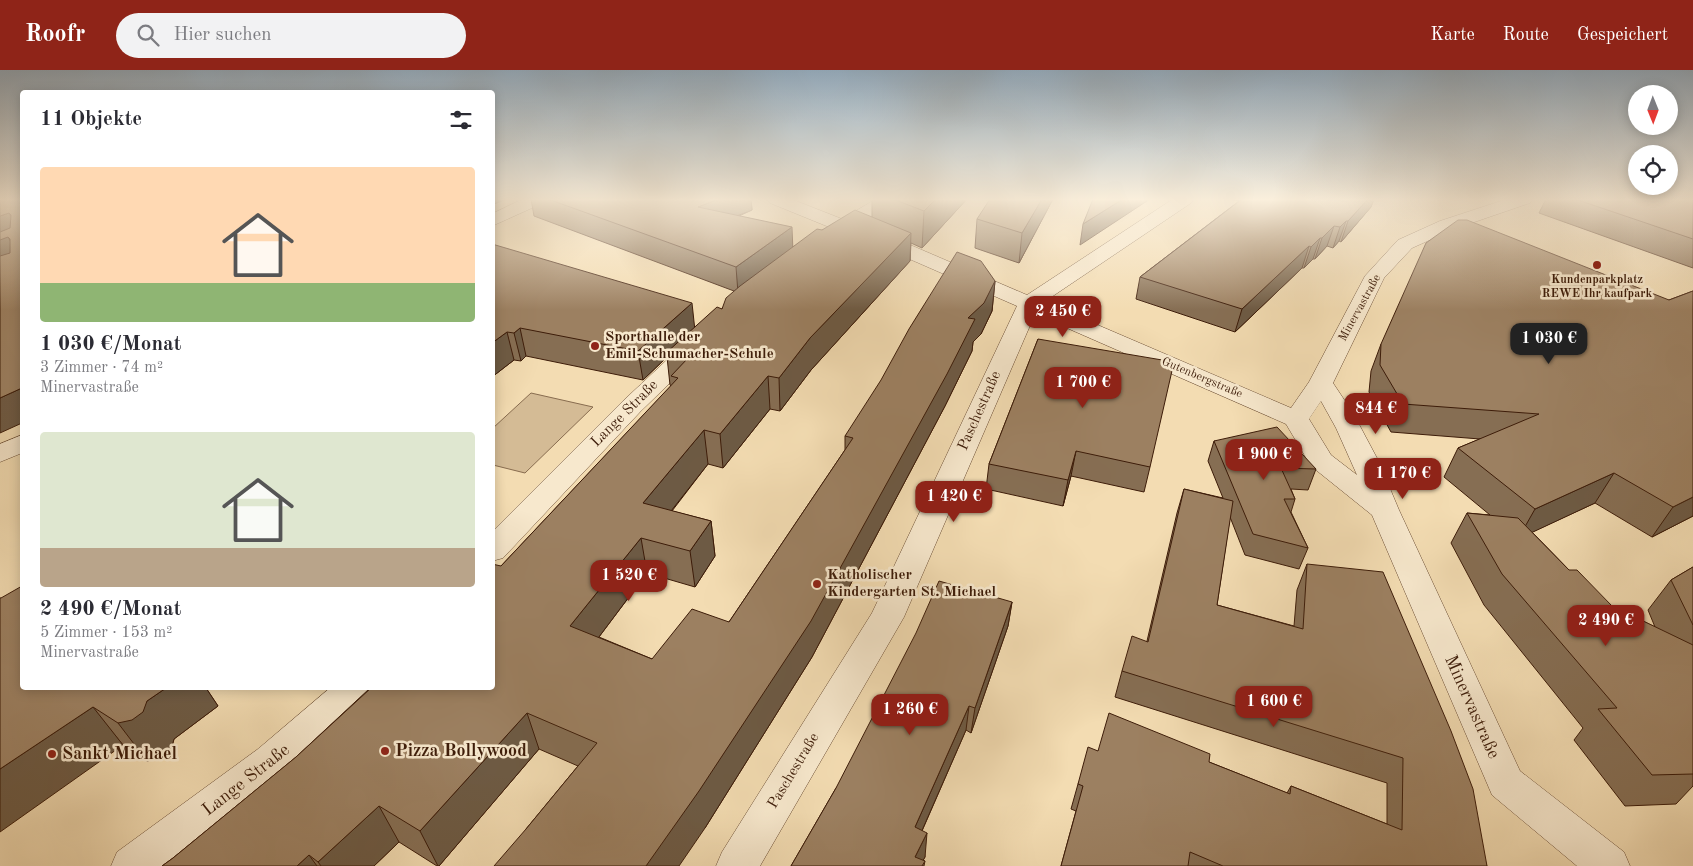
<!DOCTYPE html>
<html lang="de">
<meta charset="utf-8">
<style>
body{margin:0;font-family:"Old Standard TT",serif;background:#f2f2f3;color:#2b2b33;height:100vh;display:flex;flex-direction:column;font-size:19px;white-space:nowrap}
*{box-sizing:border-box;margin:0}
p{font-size:16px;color:#7c7c81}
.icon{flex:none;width:28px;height:28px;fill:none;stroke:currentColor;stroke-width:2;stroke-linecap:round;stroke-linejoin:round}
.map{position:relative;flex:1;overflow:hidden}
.side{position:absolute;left:20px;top:20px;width:475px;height:600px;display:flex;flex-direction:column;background:#fff;border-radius:5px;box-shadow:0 2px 12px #0003}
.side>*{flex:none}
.needle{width:32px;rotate:179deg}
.buttons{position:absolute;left:1628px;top:15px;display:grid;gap:10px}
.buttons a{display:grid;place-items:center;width:50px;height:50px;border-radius:50%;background:#fff;box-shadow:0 2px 12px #0003;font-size:25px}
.price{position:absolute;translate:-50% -42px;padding:0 11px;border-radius:10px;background:#8f2418;color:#fff;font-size:16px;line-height:32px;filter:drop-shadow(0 1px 2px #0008)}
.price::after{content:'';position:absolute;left:50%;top:30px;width:15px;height:11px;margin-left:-8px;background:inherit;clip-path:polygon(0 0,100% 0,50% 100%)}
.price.on{background:#222;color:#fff}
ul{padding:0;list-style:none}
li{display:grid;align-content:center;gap:10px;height:265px;padding:0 20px}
li span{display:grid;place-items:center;height:155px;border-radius:5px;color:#555}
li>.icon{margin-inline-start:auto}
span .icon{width:90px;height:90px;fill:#fffc;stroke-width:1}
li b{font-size:21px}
h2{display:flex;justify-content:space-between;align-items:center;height:60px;padding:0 20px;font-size:21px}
header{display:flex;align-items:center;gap:30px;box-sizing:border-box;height:70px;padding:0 25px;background:#8f2418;color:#fff}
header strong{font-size:24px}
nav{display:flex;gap:28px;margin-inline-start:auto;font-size:18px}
.search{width:350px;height:45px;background:#f2f2f3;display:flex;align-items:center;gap:12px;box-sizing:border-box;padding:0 18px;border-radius:28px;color:#7c7c81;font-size:19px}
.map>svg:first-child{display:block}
</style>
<header>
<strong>Roofr</strong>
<div class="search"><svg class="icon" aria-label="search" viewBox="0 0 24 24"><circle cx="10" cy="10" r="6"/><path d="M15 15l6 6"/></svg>Hier suchen</div>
<nav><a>Karte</a><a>Route</a><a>Gespeichert</a></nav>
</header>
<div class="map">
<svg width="1693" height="796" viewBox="0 0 1693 796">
<rect width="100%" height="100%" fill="#f3dcb2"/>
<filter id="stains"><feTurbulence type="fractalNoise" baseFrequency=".004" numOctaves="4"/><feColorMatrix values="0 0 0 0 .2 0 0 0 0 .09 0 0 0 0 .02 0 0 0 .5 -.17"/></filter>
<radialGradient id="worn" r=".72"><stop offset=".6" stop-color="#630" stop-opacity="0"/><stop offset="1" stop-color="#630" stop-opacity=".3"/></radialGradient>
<polygon fill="#d4bb95" stroke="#886c4f" points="531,323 593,337 525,403 493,395 493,358"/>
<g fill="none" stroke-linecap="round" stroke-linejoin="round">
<g stroke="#6a4c33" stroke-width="1">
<g id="minor">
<polygon points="523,129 546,129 543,133 492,156 492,144"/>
<path d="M767,129H791L842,149L876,129H897L894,133L858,155L880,162L1027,225L1173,129H1194L1191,133L1044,232L1291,338L1309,312L1365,206L1398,170L1440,151L1507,129H1533L1530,133L1454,159L1412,178L1384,208L1333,313L1353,343L1378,390L1399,440L1520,701L1624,782L1630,796H1577L1492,725L1372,445L1311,396L1286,354L1035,244L904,547L760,796H716L722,782L872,543L1017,236L866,170L846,163L833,169L826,167L824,163L829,157L770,133ZM1321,331L1336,358L1357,405L1331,385L1309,349Z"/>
<polygon points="695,269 703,271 706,276 703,281 641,341 503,488 492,491 492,462 623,331 687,271"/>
<polygon points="22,365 22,383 0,392 0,374"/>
<polygon points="330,618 372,618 367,628 286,703 165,796 111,796 117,782 258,679"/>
</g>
</g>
<use href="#minor" fill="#f7e8cd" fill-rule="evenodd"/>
</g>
<g fill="#866e53" stroke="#3d1c09">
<polygon points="531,129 751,129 752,140 739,146 793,177 822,160 872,147 872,129 967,129 922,178 911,173 910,191 811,300 780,341 770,339 723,398 708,394 672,441 711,451 715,486 695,517 647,503 599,567 652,589 729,552 845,380 845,366 995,211 992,241 981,264 973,272 972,281 945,336 812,587 705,758 526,759 578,696 539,679 439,796 437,796 399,772 374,796 162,796 173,788 296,687 501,496 671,316 670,315 667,287 643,310 526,286 521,291 514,290 492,307 492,174 695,257 722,239 734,221 534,146"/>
<polygon points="1053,129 1019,193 975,178 977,149"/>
<polygon points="1229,129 1374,129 1371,137 1341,172 1339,171 1333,178 1327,176 1315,189 1313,189 1304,198 1302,198 1235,262 1136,229 1140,207 1239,131"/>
<polygon points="1546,129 1693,129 1693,198 1539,143"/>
<polygon points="1693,221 1693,446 1652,467 1595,433 1532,462 1569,500 1612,536 1655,557 1648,540 1671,510 1693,497 1693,716 1676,734 1625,736 1574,670 1583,658 1484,535 1451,473 1467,443 1490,445 1444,407 1458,378 1480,369 1391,362 1369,322 1371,301 1381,274 1669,230"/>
<polygon points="1038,269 1150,397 1144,422 1071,406 1063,436 986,419 989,394"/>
<polygon points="1214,371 1316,399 1308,420 1291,419 1295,429 1291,442 1308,478 1299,499 1245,485 1230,447 1217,535 1294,556 1297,520 1307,494 1487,796 1061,796 1076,741 1071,739 1078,714 1098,681 1209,692 1287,723 1291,716 1387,754 1387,713 1115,627 1122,601 1147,571 1177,443 1184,419 1223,428 1208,391"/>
<polygon points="0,528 206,618 218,636 174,669 171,680 160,688 147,691 123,675"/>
<polygon points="1012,532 1008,556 971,663 966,660 922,761 925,787 923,790 925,791 924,796 791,796 836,718"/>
</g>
<g fill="#6d5a44" stroke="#3d1c09">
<polygon points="492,129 506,129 492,135"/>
<polygon points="719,129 751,129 752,140 701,160 698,137"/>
<polygon points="936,129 967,129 922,178 924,141"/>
<polygon points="1042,129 1053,129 1019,193 1022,163"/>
<polygon points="1123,129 1150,129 1080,175 1083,154"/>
<polygon points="1368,129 1374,129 1371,137 1341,172 1348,151"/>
<polygon points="9,143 21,165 8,167 21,190 0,198 0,146"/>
<polygon points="1346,151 1339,171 1333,178 1340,157"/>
<polygon points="1334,156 1327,176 1315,189 1322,168"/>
<polygon points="792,157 793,182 738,223 736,197"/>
<polygon points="911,163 910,191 811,300 780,341 779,308 810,268"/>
<polygon points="1320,168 1313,189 1304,198 1311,177"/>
<polygon points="1309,176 1302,198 1235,262 1242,239"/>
<polygon points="995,211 992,241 981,264 973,272 972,281 945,336 812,587 705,758 679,796 646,796 968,248"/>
<polygon points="692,233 695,261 666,283 667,287 643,310 638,281"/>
<polygon points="520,258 526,286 521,291 514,263"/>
<polygon points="507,262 514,290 492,307 492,273"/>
<polygon points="768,306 770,339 723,398 720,364"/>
<polygon points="22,318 22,353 0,363 0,328"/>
<polygon points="704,360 708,394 649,469 643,433"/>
<polygon points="1076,381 1071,406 1063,436 1068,410"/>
<polygon points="1614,403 1595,433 1518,469 1535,439"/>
<polygon points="1693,427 1693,446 1652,467 1673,437"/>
<polygon points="711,451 715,486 695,517 690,481"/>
<polygon points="641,468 647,503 580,592 570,556"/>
<polygon points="1012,532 1008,556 971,663 975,638"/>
<polygon points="166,618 206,618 218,636 174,669 171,680 160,688 147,691 118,653 147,631"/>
<polygon points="969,636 966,660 913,781 915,757"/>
<polygon points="93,637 123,675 0,762 0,699"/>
<polygon points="527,643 539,679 439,796 438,796 420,761"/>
<polygon points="379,736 399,772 374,796 321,796 318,792"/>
<polygon points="927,763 925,787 920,796 915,787"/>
<polygon points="309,785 317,796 297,796"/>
</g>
<g fill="#9c8061" stroke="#3d1c09">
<polygon points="0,129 22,129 22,318 0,328 0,186 10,183 10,169 8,167 0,170 0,162 10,158 11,145 9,143 0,146"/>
<polygon points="548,129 719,129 698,137 792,157 736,197"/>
<polygon points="893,129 936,129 924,141"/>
<polygon points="990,129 1042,129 1022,163 977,149"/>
<polygon points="1093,129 1123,129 1083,154"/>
<polygon points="1242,129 1368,129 1348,151 1346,151 1340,157 1334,156 1322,168 1320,168 1311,177 1309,176 1242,239 1140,207"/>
<polygon points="1575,129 1693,129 1693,169"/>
<polygon points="855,140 911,163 810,268 779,308 768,306 720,364 704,360 643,433 711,451 690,481 641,468 570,556 652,589 692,539 729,552 853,368 845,366 881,310 909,259 957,182 981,191 995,211 984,233 968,248 975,249 947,304 811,551 699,721 646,796 494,796 526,759 597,673 527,643 420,761 379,736 318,792 309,785 297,796 162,796 173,788 296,687 371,618 492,618 492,494 501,496 678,308 671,306 689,287 666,283 717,237 722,239 726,228 740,216 817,159 822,160"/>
<polygon points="1458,150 1467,150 1669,230 1693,221 1693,427 1673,437 1614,403 1535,439 1458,378 1539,344 1403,334 1380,295 1381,274 1426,173"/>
<polygon points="492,174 692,233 638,281 520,258 514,263 507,262 492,273"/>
<polygon points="1038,269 1174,292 1150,397 1076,381 1068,410 989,394"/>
<polygon points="1277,357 1316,399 1281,398 1295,429 1284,429 1308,478 1253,464 1214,371"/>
<polygon points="1184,419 1233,431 1217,535 1303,559 1307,494 1383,502 1451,661 1473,719 1487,796 1223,796 1190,782 1188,796 1061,796 1083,716 1078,714 1088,677 1098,681 1109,643 1210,684 1209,692 1290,724 1291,716 1402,760 1403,688 1122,601 1132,566 1148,572"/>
<polygon points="1467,443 1518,448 1569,500 1577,500 1612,536 1693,575 1693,704 1652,705 1598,639 1617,638 1502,504"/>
<polygon points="1693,497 1693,555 1671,510"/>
<polygon points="939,511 1012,532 975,638 969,636 915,757 927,763 915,787 925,791 922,796 791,796 836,718 916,563"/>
<polygon points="22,516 22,618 166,618 147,631 143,642 132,650 118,653 93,637 0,699 0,528 1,528"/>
</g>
<linearGradient id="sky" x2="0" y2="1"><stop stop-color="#93aabc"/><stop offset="0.54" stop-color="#faefdc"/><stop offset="1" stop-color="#faefdc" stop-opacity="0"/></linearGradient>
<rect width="1693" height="240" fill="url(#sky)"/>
<g fill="#8f2418" stroke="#f7e8cd" stroke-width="2">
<circle cx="1597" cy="195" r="5"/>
<circle cx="595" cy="276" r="5"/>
<circle cx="817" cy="514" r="5"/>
<circle cx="385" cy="681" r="5"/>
<circle cx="52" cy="684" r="5"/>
</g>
<g text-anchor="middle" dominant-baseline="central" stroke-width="5" stroke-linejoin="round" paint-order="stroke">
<g font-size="12" font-weight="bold" fill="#3d1c09" stroke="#f7e8cd">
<text x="1597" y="210">Kundenparkplatz<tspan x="1597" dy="14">REWE Ihr kaufpark</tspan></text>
</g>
<g font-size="12" fill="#3d1c09" stroke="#f7e8cd">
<text transform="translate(1360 238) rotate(-61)">Minervastraße</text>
<text transform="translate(1202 308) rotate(23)">Gutenbergstraße</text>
</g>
<g font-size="15" font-weight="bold" fill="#3d1c09" stroke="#f7e8cd" text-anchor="start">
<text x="605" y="267">Sporthalle der<tspan x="605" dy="17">Emil-Schumacher-Schule</tspan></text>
<text x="827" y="505">Katholischer<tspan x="827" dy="17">Kindergarten St. Michael</tspan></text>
</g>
<g font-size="15" fill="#3d1c09" stroke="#f7e8cd">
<text transform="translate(980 341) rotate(-66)">Paschestraße</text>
<text transform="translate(625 344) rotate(-45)">Lange Straße</text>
<text transform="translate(794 701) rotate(-59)">Paschestraße</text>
</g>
<g font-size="18" fill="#3d1c09" stroke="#f7e8cd">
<text transform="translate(1472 637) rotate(66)">Minervastraße</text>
<text transform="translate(246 710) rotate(-38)">Lange Straße</text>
</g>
<g font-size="18" font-weight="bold" fill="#3d1c09" stroke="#f7e8cd" text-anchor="start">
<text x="395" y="681">Pizza Bollywood</text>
<text x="62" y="684">Sankt Michael</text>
</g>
</g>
<rect width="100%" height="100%" filter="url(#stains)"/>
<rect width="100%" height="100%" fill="url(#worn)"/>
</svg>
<div class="buttons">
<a><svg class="needle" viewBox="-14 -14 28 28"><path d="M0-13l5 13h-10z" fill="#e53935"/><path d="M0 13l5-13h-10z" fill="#7c7c81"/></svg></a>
<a><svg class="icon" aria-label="locate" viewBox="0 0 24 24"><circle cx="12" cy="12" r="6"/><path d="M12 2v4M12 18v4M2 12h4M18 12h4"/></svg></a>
</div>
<b class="price" style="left:1063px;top:268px">2 450 €</b>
<b class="price on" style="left:1549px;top:295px">1 030 €</b>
<b class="price" style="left:1083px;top:339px">1 700 €</b>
<b class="price" style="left:1376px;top:365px">844 €</b>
<b class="price" style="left:1264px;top:411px">1 900 €</b>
<b class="price" style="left:1403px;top:430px">1 170 €</b>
<b class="price" style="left:954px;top:453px">1 420 €</b>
<b class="price" style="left:629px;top:532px">1 520 €</b>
<b class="price" style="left:1606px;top:577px">2 490 €</b>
<b class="price" style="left:1274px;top:658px">1 600 €</b>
<b class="price" style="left:910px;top:666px">1 260 €</b>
<section class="side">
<h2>11 Objekte<svg class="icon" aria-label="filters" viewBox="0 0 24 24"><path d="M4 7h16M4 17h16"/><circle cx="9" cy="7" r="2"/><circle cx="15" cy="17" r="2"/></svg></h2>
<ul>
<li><span style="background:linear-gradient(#ffd9b3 75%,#8fb573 0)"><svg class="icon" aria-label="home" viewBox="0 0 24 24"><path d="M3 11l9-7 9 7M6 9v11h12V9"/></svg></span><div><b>1 030 €/Monat</b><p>3 Zimmer · 74 m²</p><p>Minervastraße</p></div></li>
<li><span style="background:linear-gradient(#dfe7d0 75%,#b9a48a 0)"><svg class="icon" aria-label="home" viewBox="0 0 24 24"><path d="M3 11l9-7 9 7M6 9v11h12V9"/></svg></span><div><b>2 490 €/Monat</b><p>5 Zimmer · 153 m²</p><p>Minervastraße</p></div></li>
</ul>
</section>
</div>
